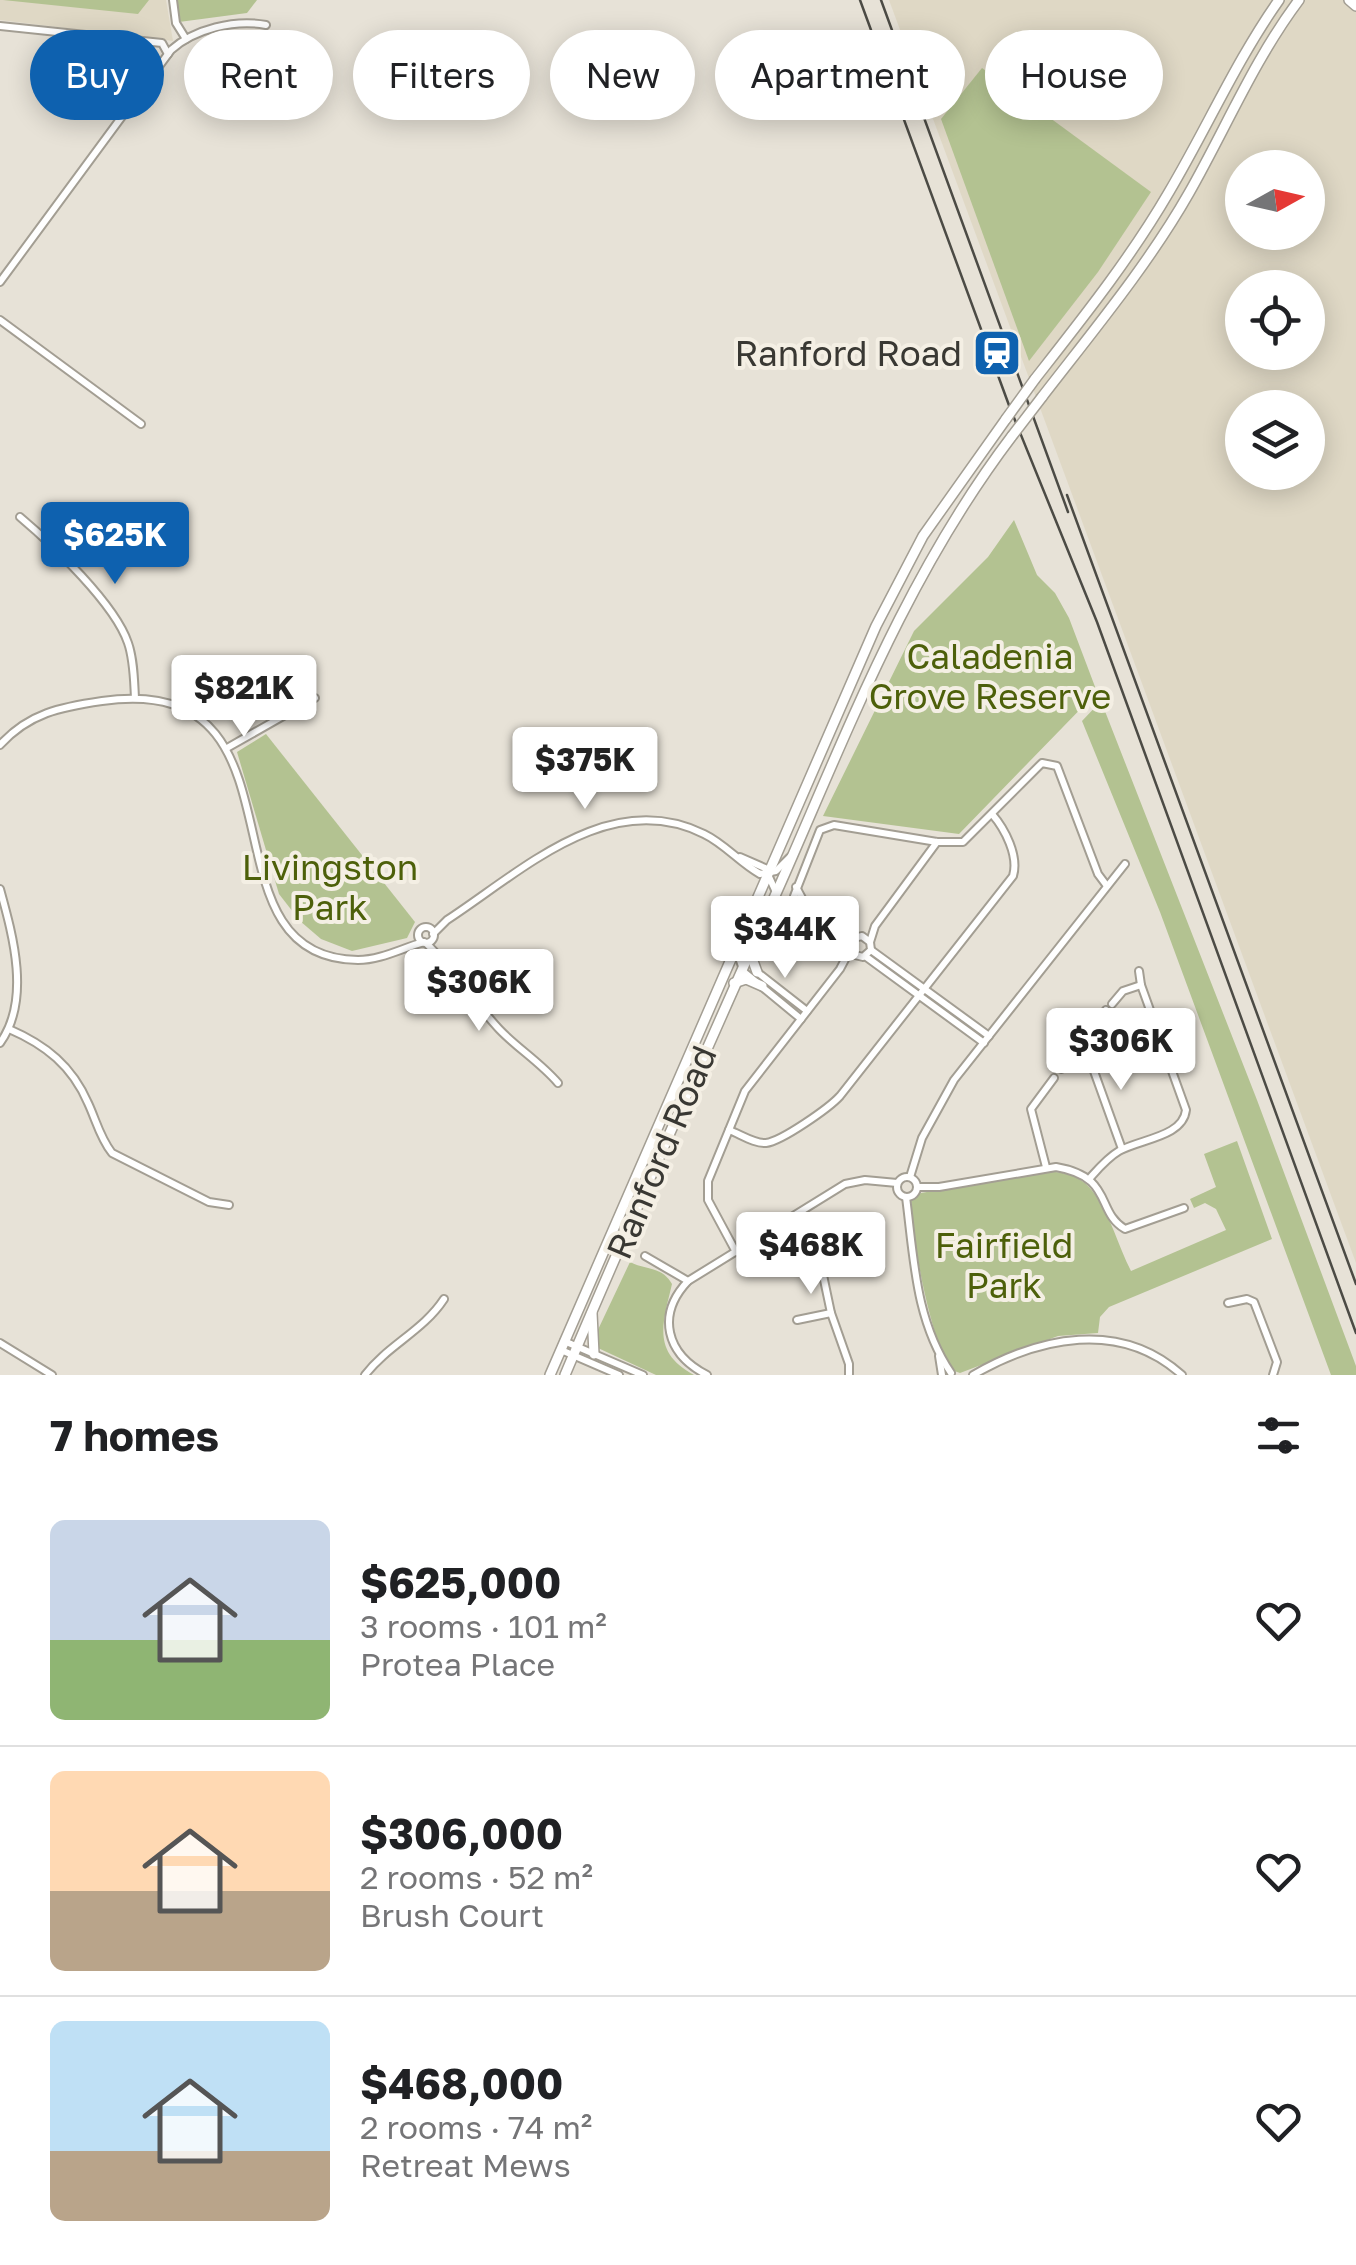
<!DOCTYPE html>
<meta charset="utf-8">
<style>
body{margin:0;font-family:"Golos Text",sans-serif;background:#f2f2f2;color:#202124;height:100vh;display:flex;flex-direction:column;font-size:38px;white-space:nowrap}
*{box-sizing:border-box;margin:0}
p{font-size:32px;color:#757577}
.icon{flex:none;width:55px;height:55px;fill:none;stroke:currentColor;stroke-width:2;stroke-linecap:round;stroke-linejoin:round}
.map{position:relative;height:1375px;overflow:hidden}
.sheet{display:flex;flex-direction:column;background:#fff;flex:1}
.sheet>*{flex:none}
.top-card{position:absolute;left:30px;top:30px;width:1298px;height:90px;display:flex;gap:20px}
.needle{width:65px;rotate:82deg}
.tools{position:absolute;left:1225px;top:150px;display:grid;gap:20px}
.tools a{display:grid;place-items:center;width:100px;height:100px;border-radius:50%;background:#fff;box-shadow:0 5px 25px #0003;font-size:50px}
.price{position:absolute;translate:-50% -85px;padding:0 22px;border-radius:10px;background:#fff;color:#222;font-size:32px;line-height:65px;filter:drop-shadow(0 2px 5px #0008)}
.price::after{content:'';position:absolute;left:50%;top:60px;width:30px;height:22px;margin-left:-15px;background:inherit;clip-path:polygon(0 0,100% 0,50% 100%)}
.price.selected{background:#0e61af;color:#fff}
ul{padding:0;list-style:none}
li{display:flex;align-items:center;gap:30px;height:250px;padding:0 50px}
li+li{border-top:2px solid #e0e0e0}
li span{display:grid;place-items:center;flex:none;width:280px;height:200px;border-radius:15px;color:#555}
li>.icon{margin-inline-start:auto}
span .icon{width:120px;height:120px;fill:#fffc;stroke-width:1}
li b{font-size:42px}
h2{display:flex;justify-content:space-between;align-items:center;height:120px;padding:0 50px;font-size:42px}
.pill{padding:0 35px;border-radius:45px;background:#fff;box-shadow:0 5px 25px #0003;font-size:35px;line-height:90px}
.pill.selected{background:#0e61af;color:#fff}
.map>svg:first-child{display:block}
</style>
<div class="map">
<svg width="1356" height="1375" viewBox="0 0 1356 1375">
<rect width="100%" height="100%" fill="#e7e2d7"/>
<g fill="#dfd8c5" fill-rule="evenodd">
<polygon points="0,0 166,0 173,41 0,20"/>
<path d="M889,0H1356V1263L1133,659ZM1242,168H1308V232H1242ZM1242,288H1308V352H1242ZM1242,408H1308V472H1242Z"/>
</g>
<g fill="#b3c291">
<polygon points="3,0 149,0 138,14"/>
<polygon points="175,0 257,0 247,13 179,22"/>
<polygon points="982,68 1151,192 1098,272 1029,361 941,119"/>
<polygon points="1014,520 1037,575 1055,593 1069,618 1097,692 959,834 823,816 914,631 988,557"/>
<polygon points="1101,701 1257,1100 1356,1366 1356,1375 1331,1375 1160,912 1082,721"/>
<polygon points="266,734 415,922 407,938 352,951 321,939 300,921 279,894 237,752"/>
<path d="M1237,1141L1272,1239L1109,1307L1100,1317L1098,1333L1058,1336L960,1373L946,1368C926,1307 916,1264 911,1200L921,1193C942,1189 963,1187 984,1183C1019,1176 1069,1157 1094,1193C1111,1216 1118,1246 1131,1271L1226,1230L1216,1209L1205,1203L1194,1208L1190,1199L1216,1187L1204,1154Z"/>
<path d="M630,1262C645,1270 662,1266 672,1284C663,1323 651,1352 694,1375H656L598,1348L595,1336Z"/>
</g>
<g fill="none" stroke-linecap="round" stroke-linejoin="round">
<g stroke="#a39e93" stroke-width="10">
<g id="minor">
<polyline points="173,0 176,23 186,39"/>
<polyline points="0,26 162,43 168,54"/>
<path d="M0,282L171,50C194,29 235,19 266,25"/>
<polyline points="0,320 141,424"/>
<path d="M20,517C52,544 115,604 128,643C134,660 134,681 135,698"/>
<path d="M0,745C29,713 61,707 102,701C320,670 192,959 358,960C381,960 402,948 424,942"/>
<polyline points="227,748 315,698"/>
<polyline points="740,857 765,868 775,890"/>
<polyline points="796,887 803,900 854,938"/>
<path d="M0,889C13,936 31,1000 0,1043"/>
<circle cx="426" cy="935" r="8"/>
<path d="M433,934L447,920C522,871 609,787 704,834C725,844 740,863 760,874L776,871L790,857"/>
<polyline points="870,942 875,926 937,842"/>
<path d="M426,943C452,968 473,1001 499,1029C517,1048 540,1062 558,1083"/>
<polyline points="850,944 854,938 862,936 870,942 871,950 863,957 855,955 850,944 797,902 794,896 820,830 834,825 937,842 963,842 1042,763 1057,766 1098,874 1107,886"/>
<polyline points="736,949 744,972 801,1019"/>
<polyline points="871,950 989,1036"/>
<polyline points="865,956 984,1043"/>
<polyline points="757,972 807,1011"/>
<polyline points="1112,1004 1123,991 1141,985"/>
<polyline points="1106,1010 1089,1034 1086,1049 1122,1149"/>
<path d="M9,1029C46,1045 72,1066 88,1103C96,1120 100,1138 112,1153L209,1202L229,1205"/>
<polyline points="1061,1069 1075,1052 1086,1049"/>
<path d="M729,1130C740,1134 755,1144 766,1143C782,1141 829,1108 840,1096L1013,876C1019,856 1005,829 992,814"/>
<polyline points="1046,1167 1031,1109 1054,1078"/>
<circle cx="907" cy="1187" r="10"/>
<polyline points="910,1177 922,1138 954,1080 1125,864"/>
<path d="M1089,1179C1098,1169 1107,1158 1119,1151C1140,1139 1183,1137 1186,1110L1141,985L1139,971"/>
<path d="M917,1187H939L1056,1167C1114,1177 1095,1211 1125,1229L1184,1208"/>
<path d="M906,1197C914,1258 915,1320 951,1373"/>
<polyline points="795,1217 819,1256 831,1313 849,1364 849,1374"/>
<polyline points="736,1252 708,1200 708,1181 745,1091 840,969 850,950"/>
<polyline points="645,1256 688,1281"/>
<polyline points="1228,1303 1247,1299 1254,1302 1277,1362 1273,1375"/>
<polyline points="797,1320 831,1313"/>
<polyline points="564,1341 643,1375"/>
<polyline points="0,1343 52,1375"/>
<polyline points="561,1350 619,1375"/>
<polyline points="939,1356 942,1375"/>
<path d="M365,1375C388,1345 423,1331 444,1299"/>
<path d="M707,1375C666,1354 656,1315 688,1281L845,1184L865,1180L897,1183"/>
<path d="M973,1375C1039,1337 1120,1319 1182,1375"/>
</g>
</g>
<g stroke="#a39e93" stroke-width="12">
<g id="major">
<polyline points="1349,0 1356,6"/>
<path d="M1035,379C1082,319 1130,259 1169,192C1207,128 1236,61 1279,0"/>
<path d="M1042,397C1093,331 1148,265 1189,193C1226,128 1254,60 1299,0"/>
<polyline points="754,950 753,961 757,972"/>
<polyline points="734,983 746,979 762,986"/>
<polyline points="592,1313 594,1354"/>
<polyline points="550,1375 876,626 923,536 1006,419"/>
<path d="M565,1375C635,1209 709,1045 782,880C850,725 908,573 1012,436"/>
</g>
</g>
<use href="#minor" stroke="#fff" stroke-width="6"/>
<use href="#major" stroke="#fff" stroke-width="9"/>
<g stroke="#4c4b45" stroke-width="2.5">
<polyline points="860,0 1010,408 1097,622 1356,1333"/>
<polyline points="881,0 1068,512"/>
<polyline points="1067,495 1356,1284"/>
</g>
<g stroke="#a39e93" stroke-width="12" stroke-linecap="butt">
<g id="major-bridge">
<polyline points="1006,419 1035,379"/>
<polyline points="1012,436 1042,397"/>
</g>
</g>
<use href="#major-bridge" stroke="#fff" stroke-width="9"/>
</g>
<defs>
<g id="station-square" transform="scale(2.5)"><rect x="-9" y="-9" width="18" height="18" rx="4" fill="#0e61af" stroke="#f4efe4"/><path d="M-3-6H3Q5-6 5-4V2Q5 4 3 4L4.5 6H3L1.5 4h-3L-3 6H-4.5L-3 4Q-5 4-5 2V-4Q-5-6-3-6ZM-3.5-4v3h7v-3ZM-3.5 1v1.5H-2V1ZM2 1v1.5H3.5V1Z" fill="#fff"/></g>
</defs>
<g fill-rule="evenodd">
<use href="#station-square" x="997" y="353"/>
</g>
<g text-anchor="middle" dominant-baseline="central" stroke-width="8" stroke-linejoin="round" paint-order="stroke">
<g font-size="35" fill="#393833" stroke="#f4efe4" text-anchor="end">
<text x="962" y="353">Ranford Road</text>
</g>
<g font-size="35" fill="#4d600a" stroke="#f4efe4">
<text x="990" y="656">Caladenia<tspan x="990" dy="40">Grove Reserve</tspan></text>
<text x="330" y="867">Livingston<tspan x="330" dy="40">Park</tspan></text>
<text x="1004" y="1245">Fairfield<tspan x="1004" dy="40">Park</tspan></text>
</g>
<g font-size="35" fill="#393833" stroke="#f4efe4">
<text transform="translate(661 1152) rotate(-67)">Ranford Road</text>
</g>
</g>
</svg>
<div class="tools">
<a><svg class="needle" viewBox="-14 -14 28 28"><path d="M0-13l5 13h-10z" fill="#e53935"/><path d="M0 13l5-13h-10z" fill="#757577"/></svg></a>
<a><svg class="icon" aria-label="locate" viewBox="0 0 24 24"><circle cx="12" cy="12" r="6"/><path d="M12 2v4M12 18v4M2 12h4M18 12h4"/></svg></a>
<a><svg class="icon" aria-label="layers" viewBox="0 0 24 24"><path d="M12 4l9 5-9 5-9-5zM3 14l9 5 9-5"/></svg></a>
</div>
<b class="price selected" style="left:115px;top:587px">$625K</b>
<b class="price" style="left:244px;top:740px">$821K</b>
<b class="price" style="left:585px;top:812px">$375K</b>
<b class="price" style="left:785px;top:981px">$344K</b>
<b class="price" style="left:479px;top:1034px">$306K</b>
<b class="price" style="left:1121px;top:1093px">$306K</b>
<b class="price" style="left:811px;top:1297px">$468K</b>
<div class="top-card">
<a class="pill selected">Buy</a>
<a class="pill">Rent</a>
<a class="pill">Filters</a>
<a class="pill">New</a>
<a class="pill">Apartment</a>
<a class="pill">House</a>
</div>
</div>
<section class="sheet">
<h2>7 homes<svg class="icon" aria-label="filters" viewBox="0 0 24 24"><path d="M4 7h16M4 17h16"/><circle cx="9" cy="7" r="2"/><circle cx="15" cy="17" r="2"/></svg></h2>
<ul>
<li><span style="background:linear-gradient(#c9d6e8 60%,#8fb573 0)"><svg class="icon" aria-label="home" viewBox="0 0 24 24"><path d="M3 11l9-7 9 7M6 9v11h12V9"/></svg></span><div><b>$625,000</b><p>3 rooms · 101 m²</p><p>Protea Place</p></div><svg class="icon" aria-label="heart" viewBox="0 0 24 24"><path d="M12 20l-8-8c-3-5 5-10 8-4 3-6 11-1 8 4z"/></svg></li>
<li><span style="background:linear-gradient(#ffd9b3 60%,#b9a48a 0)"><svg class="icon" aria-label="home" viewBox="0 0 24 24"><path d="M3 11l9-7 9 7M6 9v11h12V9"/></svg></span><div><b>$306,000</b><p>2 rooms · 52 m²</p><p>Brush Court</p></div><svg class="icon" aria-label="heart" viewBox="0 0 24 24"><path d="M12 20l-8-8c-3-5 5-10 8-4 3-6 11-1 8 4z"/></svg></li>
<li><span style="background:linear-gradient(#bfe0f5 65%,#b9a48a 0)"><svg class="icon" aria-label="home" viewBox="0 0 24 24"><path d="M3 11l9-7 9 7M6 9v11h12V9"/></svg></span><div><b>$468,000</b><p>2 rooms · 74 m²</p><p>Retreat Mews</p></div><svg class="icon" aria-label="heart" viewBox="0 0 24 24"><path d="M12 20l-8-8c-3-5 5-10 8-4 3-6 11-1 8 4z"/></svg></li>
</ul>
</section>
